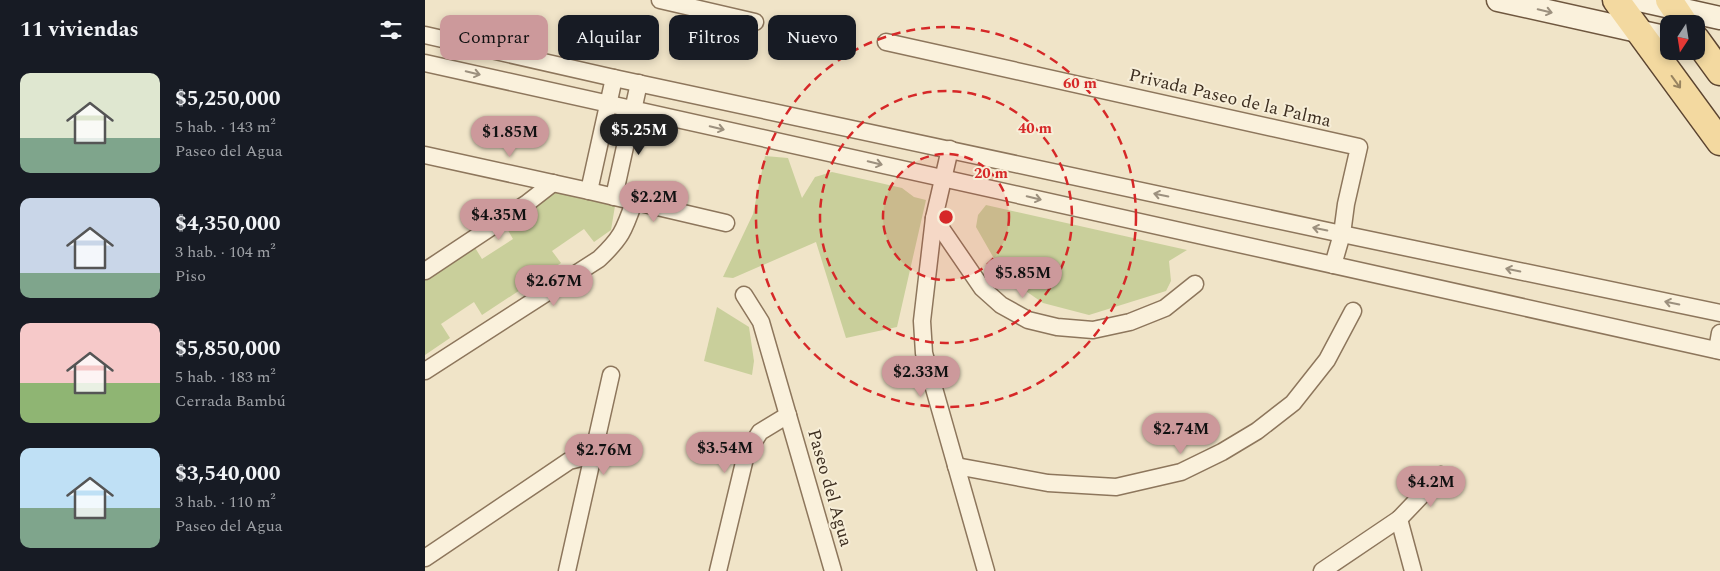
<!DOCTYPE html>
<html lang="es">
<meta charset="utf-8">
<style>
body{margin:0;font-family:Spectral,serif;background:#20242c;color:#f1f3f6;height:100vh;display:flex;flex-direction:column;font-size:19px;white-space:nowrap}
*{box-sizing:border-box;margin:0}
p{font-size:16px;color:#9ea1a6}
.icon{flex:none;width:28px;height:28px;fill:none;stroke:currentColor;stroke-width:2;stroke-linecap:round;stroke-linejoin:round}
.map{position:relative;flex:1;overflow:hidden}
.sheet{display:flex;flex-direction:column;background:#171b24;width:425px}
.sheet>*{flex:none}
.guide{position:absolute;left:15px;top:15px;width:475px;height:45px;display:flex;gap:10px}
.needle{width:32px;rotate:192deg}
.controls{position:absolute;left:1235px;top:15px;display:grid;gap:10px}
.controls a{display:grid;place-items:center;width:45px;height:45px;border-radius:10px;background:#171b24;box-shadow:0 2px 8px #0003;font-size:25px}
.price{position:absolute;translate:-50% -42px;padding:0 11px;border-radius:18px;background:#cc999b;color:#111;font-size:16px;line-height:32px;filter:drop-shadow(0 1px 2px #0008)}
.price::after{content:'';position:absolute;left:50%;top:30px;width:15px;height:11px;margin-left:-8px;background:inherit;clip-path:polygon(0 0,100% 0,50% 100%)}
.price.selected{background:#222;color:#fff}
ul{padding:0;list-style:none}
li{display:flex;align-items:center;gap:15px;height:125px;padding:0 20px}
li span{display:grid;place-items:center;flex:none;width:140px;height:100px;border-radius:10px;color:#555}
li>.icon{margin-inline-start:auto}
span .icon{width:60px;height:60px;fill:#fffc;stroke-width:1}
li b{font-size:21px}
h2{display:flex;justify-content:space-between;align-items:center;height:60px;padding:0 20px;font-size:21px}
.tag{padding:0 18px;border-radius:10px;background:#171b24;box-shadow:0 2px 8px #0003;font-size:18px;line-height:45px}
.tag.selected{background:#cc999b;color:#111}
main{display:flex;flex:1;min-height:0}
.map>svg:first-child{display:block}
</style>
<main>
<section class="sheet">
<h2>11 viviendas<svg class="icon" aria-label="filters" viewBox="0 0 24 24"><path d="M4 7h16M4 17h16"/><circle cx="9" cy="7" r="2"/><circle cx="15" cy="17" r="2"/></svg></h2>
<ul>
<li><span style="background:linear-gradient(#dfe7d0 65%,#7fa58c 0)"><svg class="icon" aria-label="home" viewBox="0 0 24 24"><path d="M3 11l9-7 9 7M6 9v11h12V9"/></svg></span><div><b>$5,250,000</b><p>5 hab. · 143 m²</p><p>Paseo del Agua</p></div></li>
<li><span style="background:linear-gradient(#c9d6e8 75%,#7fa58c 0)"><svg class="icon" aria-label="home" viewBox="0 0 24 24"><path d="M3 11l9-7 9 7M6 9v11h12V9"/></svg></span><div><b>$4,350,000</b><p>3 hab. · 104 m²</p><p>Piso</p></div></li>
<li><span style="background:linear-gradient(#f6c9c9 60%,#8fb573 0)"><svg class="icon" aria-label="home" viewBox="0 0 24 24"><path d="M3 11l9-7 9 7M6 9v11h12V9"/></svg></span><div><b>$5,850,000</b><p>5 hab. · 183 m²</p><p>Cerrada Bambú</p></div></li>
<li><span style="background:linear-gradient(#bfe0f5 60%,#7fa58c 0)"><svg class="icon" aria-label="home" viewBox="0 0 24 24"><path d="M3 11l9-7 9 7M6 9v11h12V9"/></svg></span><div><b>$3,540,000</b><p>3 hab. · 110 m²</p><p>Paseo del Agua</p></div></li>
</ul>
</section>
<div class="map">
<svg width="1295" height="571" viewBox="0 0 1295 571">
<rect width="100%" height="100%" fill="#f0e4c8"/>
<g fill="#c9cf9b">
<polygon points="340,156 363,158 377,198 390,177 407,172 477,188 489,197 501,200 472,327 421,338 391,242 308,278 298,277 328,214"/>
<polygon points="128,192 190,206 186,230 169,242 159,229 127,251 136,263 57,315 49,302 16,324 25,338 0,355 0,278 49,246 57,259 88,239 80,225"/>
<polygon points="561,205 762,250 744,261 746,281 741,291 664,315 618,303 579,276 551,227 553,215"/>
<polygon points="292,307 324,327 329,361 327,375 279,361"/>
</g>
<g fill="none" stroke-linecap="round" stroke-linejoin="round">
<g stroke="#8d765c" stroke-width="19">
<g id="minor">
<polyline points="235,0 330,22"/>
<polyline points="0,35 189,78 917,234 1295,313"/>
<polyline points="461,42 934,147 921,204 917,234 908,265"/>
<polyline points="0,63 1295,351"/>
<polyline points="525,149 509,218 557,288 576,305 603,320 632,327 668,330 705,322 740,308 770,284"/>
<polyline points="0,155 164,191 301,223"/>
<polyline points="164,191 189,78"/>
<polyline points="189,197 214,83"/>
<polyline points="509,218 497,321 499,353 561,571"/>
<polyline points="0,271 101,204 128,183"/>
<polyline points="319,295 336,322 408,571"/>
<polyline points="1292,350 1295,333"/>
<path d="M0,371L174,259C196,238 199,231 209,202"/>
<polyline points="531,466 623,483 691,487 756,472 797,452 832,431 868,403 902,360 928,311"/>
<polyline points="974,519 988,571"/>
<polyline points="0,558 144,461 168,455"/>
<polyline points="142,571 186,375"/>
<polyline points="293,571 321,454 335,432 363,415"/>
<polyline points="897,571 974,519 1016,475"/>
</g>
</g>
<g stroke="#6f573f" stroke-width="25">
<g id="secondary">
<polyline points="1073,0 1244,38"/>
<polyline points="1214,0 1295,18"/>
</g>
</g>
<g stroke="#5b4430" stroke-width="29">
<g id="primary">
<polyline points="1191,0 1295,142"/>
<polyline points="1244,0 1260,24"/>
<polyline points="1271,39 1295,72"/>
</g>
</g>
<use href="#minor" stroke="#faf1dc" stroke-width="16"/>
<use href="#secondary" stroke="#faf1dc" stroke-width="22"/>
<use href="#primary" stroke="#f3d9a0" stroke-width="26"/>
</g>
<defs><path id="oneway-shaft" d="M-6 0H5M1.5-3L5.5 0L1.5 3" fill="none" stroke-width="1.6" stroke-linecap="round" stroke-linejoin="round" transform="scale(1.25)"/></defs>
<g stroke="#9c907e">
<use href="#oneway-shaft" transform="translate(1120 11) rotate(13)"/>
<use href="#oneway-shaft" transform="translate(48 73) rotate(13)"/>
<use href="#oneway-shaft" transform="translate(292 128) rotate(13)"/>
<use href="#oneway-shaft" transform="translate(450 163) rotate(13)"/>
<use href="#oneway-shaft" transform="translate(736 195) rotate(-168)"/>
<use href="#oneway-shaft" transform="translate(609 198) rotate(13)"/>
<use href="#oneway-shaft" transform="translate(895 229) rotate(-168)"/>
<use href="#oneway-shaft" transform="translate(1088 270) rotate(-168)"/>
<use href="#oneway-shaft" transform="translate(1247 303) rotate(-168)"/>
</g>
<use stroke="#988460" href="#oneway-shaft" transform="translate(1251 82) rotate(54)"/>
<circle cx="521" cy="217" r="63" fill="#d62828" fill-opacity=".12"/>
<g fill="none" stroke="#d62828" stroke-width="2.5" stroke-dasharray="9 6">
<circle cx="521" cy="217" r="63"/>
<circle cx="521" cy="217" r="126"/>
<circle cx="521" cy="217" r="190"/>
</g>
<g text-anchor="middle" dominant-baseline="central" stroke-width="4" stroke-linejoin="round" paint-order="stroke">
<g font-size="18" fill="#3d2e20" stroke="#f7eed8">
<text transform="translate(805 98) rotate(13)">Privada Paseo de la Palma</text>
<text transform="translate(405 488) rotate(74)">Paseo del Agua</text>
</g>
</g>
<circle cx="521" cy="217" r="8" fill="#d62828" stroke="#f7eed8" stroke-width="2.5"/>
<g font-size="15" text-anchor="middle" font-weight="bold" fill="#d62828" stroke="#f7eed8" stroke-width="4" stroke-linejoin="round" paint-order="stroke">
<text x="655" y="88">60 m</text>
<text x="610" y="133">40 m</text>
<text x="566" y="178">20 m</text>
</g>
</svg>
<div class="controls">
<a><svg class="needle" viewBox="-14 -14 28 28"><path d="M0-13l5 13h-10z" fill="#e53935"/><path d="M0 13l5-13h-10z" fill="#9ea1a6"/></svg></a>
</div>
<b class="price selected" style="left:214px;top:156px">$5.25M</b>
<b class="price" style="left:85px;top:158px">$1.85M</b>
<b class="price" style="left:229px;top:223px">$2.2M</b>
<b class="price" style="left:74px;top:241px">$4.35M</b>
<b class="price" style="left:598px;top:299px">$5.85M</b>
<b class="price" style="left:129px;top:307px">$2.67M</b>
<b class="price" style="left:496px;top:398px">$2.33M</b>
<b class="price" style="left:756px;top:455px">$2.74M</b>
<b class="price" style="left:300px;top:474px">$3.54M</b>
<b class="price" style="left:179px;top:476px">$2.76M</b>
<b class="price" style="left:1006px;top:508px">$4.2M</b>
<div class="guide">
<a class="tag selected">Comprar</a>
<a class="tag">Alquilar</a>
<a class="tag">Filtros</a>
<a class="tag">Nuevo</a>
</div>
</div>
</main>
